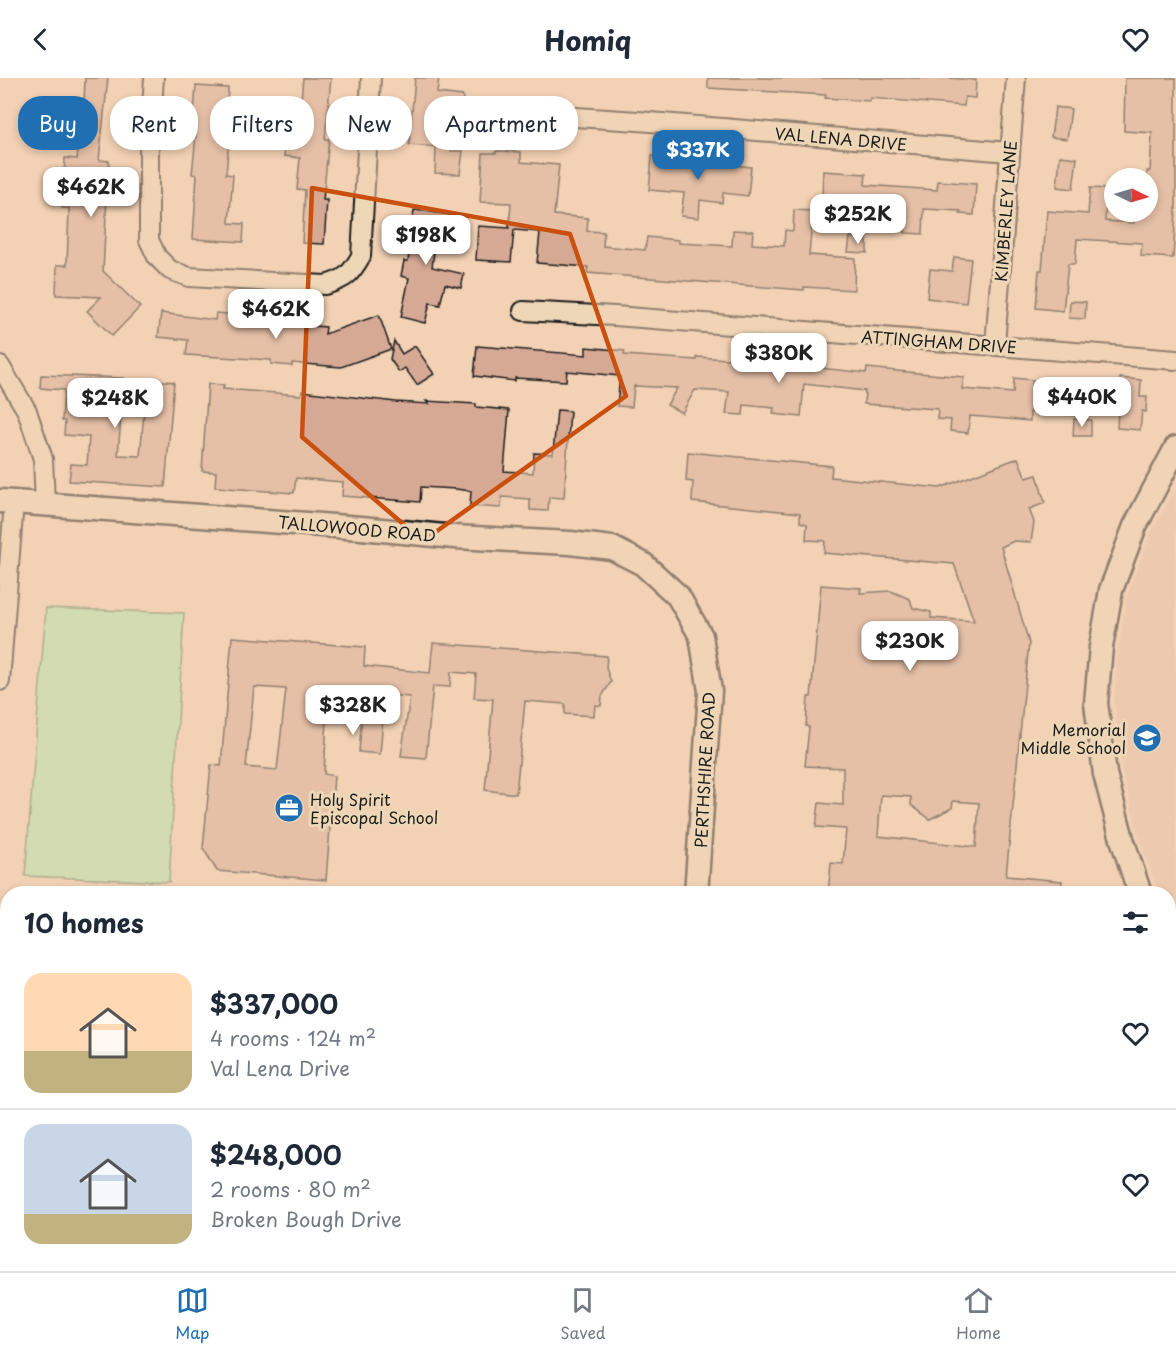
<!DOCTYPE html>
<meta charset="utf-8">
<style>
body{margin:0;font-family:"Playpen Sans",sans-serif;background:#f2f2f3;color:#1f2937;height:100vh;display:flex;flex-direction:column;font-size:22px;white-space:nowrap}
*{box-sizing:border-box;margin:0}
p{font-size:20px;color:#747a83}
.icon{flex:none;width:33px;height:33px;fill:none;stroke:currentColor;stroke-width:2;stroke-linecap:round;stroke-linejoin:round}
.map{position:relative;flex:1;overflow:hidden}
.sheet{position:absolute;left:0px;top:808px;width:1176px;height:386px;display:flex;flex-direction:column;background:#fff;border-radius:24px 24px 0 0;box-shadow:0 3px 9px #0003}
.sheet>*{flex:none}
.guide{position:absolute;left:18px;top:18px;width:600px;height:54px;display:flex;gap:12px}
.needle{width:39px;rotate:95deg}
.buttons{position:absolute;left:1104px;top:90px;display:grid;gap:12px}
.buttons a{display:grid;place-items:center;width:54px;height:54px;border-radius:50%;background:#fff;box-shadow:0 3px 9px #0003;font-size:30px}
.price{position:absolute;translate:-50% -51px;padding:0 14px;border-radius:12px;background:#fff;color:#222;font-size:20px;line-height:39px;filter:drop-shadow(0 2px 3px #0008)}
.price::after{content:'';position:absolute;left:50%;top:36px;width:18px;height:14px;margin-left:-9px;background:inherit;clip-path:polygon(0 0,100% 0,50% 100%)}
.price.current{background:#1f6fb2;color:#fff}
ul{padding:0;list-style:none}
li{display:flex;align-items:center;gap:18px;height:150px;padding:0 24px}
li+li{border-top:2px solid #e0e1e3}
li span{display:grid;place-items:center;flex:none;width:168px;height:120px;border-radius:18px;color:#555}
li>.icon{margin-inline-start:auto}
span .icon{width:72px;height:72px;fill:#fffc;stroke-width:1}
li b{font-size:26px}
h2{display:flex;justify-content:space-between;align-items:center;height:72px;padding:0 24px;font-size:26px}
.tag{padding:0 21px;border-radius:24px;background:#fff;box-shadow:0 3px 9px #0003;font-size:21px;line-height:54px}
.tag.current{background:#1f6fb2;color:#fff}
header{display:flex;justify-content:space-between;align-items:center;height:78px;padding:0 24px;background:#fff;font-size:27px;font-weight:700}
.dock{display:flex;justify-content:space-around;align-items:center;height:84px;border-top:2px solid #e0e1e3;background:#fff;font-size:16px;color:#747a83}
.dock a{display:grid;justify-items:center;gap:3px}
.dock .current{color:#1f6fb2}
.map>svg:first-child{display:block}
</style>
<header><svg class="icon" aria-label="back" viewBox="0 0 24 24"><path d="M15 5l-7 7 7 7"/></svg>Homiq<svg class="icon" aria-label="heart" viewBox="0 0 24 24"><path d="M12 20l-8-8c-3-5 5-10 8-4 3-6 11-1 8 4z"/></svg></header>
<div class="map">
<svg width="1176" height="1193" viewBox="0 0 1176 1193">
<rect width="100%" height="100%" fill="#f2d1b4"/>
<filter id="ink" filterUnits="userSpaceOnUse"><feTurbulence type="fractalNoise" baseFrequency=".0167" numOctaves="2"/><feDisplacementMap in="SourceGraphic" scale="12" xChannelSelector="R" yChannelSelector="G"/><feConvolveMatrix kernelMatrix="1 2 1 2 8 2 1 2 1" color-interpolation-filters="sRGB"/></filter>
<g filter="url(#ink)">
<polygon fill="#e6c2a8" points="1173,412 1176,412 1176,863 1169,844 1168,816 1159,816 1138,756 1122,693 1114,625 1118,571 1127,517 1151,455"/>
<polygon fill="#aae7ad" stroke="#638264" stroke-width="1.5" points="46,530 184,535 169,804 25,798"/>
<g fill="#d6a995" stroke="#1c1c1c" stroke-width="1.5" fill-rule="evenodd">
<polygon points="85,0 108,0 99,82 109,83 103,193 140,229 112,258 87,233 101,219 56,217 57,187 67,187 69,130 62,130 65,80 77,81 82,38 69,36 70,24 84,25"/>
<polygon points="303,0 331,0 325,61 329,61 323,122 327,122 324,166 302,165 305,112 297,111 300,80 284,78 286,57 291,58 294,33 300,33"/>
<polygon points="415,0 439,0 437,15 463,18 462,34 454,33 451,73 463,73 460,96 435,95 436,69 409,67"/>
<polygon points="708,0 947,0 976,2 975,20 965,19 964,28 870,20 870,23 825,20 826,17 708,10"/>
<polygon points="1125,0 1176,0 1176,132 1173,180 1141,178 1142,165 1077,161 1075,186 1068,186 1063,233 1036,230 1039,192 1042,192 1047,133 1088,136 1090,110 1107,111 1105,143 1134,145 1135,134 1148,134 1147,93 1150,93 1152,55 1124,53"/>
<polygon points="196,8 228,10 225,62 229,62 226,96 233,97 229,145 244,146 243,164 193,161 197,97 192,96 197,48 193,47"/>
<polygon points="1055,29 1071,31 1067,61 1051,59"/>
<polygon points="496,73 521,74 521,84 559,87 554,137 588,140 587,153 604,154 603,168 645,172 647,159 679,162 679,165 732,168 733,152 753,153 752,166 784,168 785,152 793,153 794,132 813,133 809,177 855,180 854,212 804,209 804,212 587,195 588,189 537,185 540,154 514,152 511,184 476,182 478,148 509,150 511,125 480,124 483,75 496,75"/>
<polygon points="652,78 751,89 748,118 723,115 722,125 700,122 699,140 681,138 684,115 649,112"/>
<polygon points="1060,78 1077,80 1073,111 1057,109"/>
<polygon points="823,93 866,96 865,107 937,112 938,103 976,106 974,137 960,136 961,133 924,131 923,156 905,155 906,137 873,135 874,122 822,119"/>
<polygon points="414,132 455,137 453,154 437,152 432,189 464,196 461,210 445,206 440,227 430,225 425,245 401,239 409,200 401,198 404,183 408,183"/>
<polygon points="850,159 867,160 867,175 848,174"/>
<polygon points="954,179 971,181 966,225 927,220 930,191 952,193"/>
<polygon points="1070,223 1086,224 1085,241 1069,240"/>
<polygon points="161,235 215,242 216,235 267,239 267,244 326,249 325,256 379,237 391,271 341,289 292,285 292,288 271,286 271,282 186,277 188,262 158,259"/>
<polygon points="394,263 402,276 415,268 434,296 417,307 405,290 399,294 390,281"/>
<polygon points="477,268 586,277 586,269 625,273 624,277 697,282 697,279 745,282 866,295 867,290 907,294 964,299 962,311 1013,315 1014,300 1033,302 1032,307 1077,310 1076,337 1030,334 1030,343 970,338 968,355 950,353 951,342 937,341 938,331 864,326 865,313 804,306 801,339 773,336 774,330 744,327 743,337 726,336 729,314 695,312 682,335 667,327 677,310 634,308 632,329 617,328 620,298 567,293 566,303 515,300 515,303 474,298"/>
<polygon points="41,297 124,300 118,377 140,378 147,301 174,304 165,409 69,403 71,386 87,387 89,359 64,357 65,343 62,343 64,312 40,310"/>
<polygon points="1120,300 1141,302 1140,319 1147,319 1146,334 1142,333 1140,352 1117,350"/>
<polygon points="208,306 224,307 223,311 301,317 302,313 396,324 429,326 426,323 476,326 476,329 509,332 504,393 533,395 534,375 553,376 557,332 570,333 564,420 549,419 548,433 530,432 530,421 502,419 501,430 470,428 471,413 456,411 421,409 420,424 342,418 343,404 296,400 294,415 215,409 216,394 202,393"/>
<polygon points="1074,341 1091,342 1091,358 1073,358"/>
<path d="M688,374L832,388L831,399L940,410L1018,380L1026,400L1037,397L1045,425L1029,431L1034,444L1031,464L1014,463L1001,469L1029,565L1006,798L1062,803L1061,816H828L831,785L843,786L846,751L816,749L819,725L843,727V690L805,688L809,649L806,648L808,619H811L821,507L861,510L860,515L891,513L910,521L913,530L931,534V540L974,543L954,486L824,475L825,463L806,462L807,446L800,444V435L692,424L693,404L686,403ZM881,717L911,719V727L930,741L952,730L953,723L979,725L976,769L878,758Z"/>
<path d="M232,559L365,569L364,588L430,595L433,565L607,578L606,590L611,604L602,618L601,628L595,627L594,638L565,636V626L525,623L516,716L485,712L493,621L474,620L476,596L451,594L450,609L433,608L426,680L401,678L410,619L385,617L380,676L359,674L363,624L328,623L324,696L334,698L326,802L217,793L203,770L211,687L221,688ZM254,609L286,611L277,692L246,689Z"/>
</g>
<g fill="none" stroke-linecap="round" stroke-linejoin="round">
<g stroke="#1c1c1c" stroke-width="22">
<g id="minor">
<path d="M154,0L149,72V162L157,179L170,192L189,199L325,207C346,201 350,197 361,178L371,0"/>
<polyline points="529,36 638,43 1009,74"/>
<polyline points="523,233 615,238 1176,282"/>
<polyline points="995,267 1016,0"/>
<polyline points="0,288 27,333 43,381 45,426"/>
<polyline points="0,603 14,424"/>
<polyline points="103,1193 103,1186"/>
<polyline points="321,1193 321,1186"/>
<polyline points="539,1193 539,1186"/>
<polyline points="804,1193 805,1186"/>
<polyline points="1030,1193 1030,1186"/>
</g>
</g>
<g stroke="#1c1c1c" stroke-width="27">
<g id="tertiary">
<polyline points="0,423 361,450 455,459 570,465 612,470 643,486 678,518 701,558 710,613 696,816"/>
<polyline points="1140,816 1122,761 1105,696 1096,625 1101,569 1111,512 1135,448 1176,370"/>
<polyline points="0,1068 8,1068"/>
<polyline points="1168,1147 1176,1147"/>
<polyline points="672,1193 672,1186"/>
</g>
</g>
<use href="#minor" stroke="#eed7b7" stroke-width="18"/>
<use href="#tertiary" stroke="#eed7b7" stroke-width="22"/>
</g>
</g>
<path d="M0 0H1176V1193H0ZM312,110L570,156L626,318L423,463L302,359Z" fill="#f2d1b4" fill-opacity=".55" fill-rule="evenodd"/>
<path fill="none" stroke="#c9500e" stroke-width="4.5" stroke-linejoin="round" d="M312,110L570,156L626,318L423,463L302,359Z"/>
<defs>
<g id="school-disc" transform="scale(1.5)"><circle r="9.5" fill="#1f6fb2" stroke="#eed7b7"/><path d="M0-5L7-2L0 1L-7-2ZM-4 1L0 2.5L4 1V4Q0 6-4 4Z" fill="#fff"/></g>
<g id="office-disc" transform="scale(1.5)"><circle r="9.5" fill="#1f6fb2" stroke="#eed7b7"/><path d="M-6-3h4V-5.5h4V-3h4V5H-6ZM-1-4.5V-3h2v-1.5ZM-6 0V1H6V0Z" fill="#fff"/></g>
</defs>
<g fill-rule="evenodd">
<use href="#school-disc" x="1147" y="660"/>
<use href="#office-disc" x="289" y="730"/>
</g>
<g text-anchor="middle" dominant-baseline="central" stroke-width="6" stroke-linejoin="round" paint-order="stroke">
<g font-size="16" fill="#1c1c1c" stroke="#eed7b7">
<text transform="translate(841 60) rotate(5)">VAL LENA DRIVE</text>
<text transform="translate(1005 133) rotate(-86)">KIMBERLEY LANE</text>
<text transform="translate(939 263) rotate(4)">ATTINGHAM DRIVE</text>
<text transform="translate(357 450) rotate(5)">TALLOWOOD ROAD</text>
<text transform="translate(704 692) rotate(-87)">PERTHSHIRE ROAD</text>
</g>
<g font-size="16" fill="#1c1c1c" stroke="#eed7b7" text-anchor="end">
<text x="1126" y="651">Memorial<tspan x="1126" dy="18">Middle School</tspan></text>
<text x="310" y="721" text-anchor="start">Holy Spirit<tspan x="310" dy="18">Episcopal School</tspan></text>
</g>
</g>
</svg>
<div class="buttons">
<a><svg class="needle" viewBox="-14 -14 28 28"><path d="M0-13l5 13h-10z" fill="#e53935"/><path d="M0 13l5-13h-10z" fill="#747a83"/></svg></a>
</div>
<b class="price current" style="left:698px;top:103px">$337K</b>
<b class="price" style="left:91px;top:140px">$462K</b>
<b class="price" style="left:858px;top:167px">$252K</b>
<b class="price" style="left:426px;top:188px">$198K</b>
<b class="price" style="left:276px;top:262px">$462K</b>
<b class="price" style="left:779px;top:306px">$380K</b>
<b class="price" style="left:1082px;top:350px">$440K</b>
<b class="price" style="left:115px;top:351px">$248K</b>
<b class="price" style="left:910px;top:594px">$230K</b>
<b class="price" style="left:353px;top:658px">$328K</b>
<div class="guide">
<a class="tag current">Buy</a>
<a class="tag">Rent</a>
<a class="tag">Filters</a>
<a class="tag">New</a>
<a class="tag">Apartment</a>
</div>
<section class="sheet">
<h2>10 homes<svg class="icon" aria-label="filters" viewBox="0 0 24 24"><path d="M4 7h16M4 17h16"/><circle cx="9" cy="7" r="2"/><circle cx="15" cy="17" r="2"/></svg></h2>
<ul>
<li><span style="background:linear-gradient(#ffd9b3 65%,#c2b280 0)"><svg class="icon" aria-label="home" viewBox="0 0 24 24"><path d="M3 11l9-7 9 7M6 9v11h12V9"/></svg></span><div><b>$337,000</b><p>4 rooms · 124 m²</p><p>Val Lena Drive</p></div><svg class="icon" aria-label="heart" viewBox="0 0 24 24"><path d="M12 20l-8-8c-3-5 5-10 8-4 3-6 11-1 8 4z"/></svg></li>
<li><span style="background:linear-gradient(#c9d6e8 75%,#c2b280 0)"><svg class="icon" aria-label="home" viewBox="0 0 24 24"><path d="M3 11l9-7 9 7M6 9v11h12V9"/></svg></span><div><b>$248,000</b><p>2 rooms · 80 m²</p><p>Broken Bough Drive</p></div><svg class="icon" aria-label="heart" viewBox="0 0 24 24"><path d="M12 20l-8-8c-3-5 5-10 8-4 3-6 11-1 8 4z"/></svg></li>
</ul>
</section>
</div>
<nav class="dock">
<a class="current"><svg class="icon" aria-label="map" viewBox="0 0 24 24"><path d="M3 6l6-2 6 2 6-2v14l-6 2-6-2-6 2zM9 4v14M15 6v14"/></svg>Map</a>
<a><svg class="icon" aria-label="saved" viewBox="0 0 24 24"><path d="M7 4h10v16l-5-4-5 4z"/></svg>Saved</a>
<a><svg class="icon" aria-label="home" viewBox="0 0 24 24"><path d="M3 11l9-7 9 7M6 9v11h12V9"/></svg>Home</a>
</nav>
